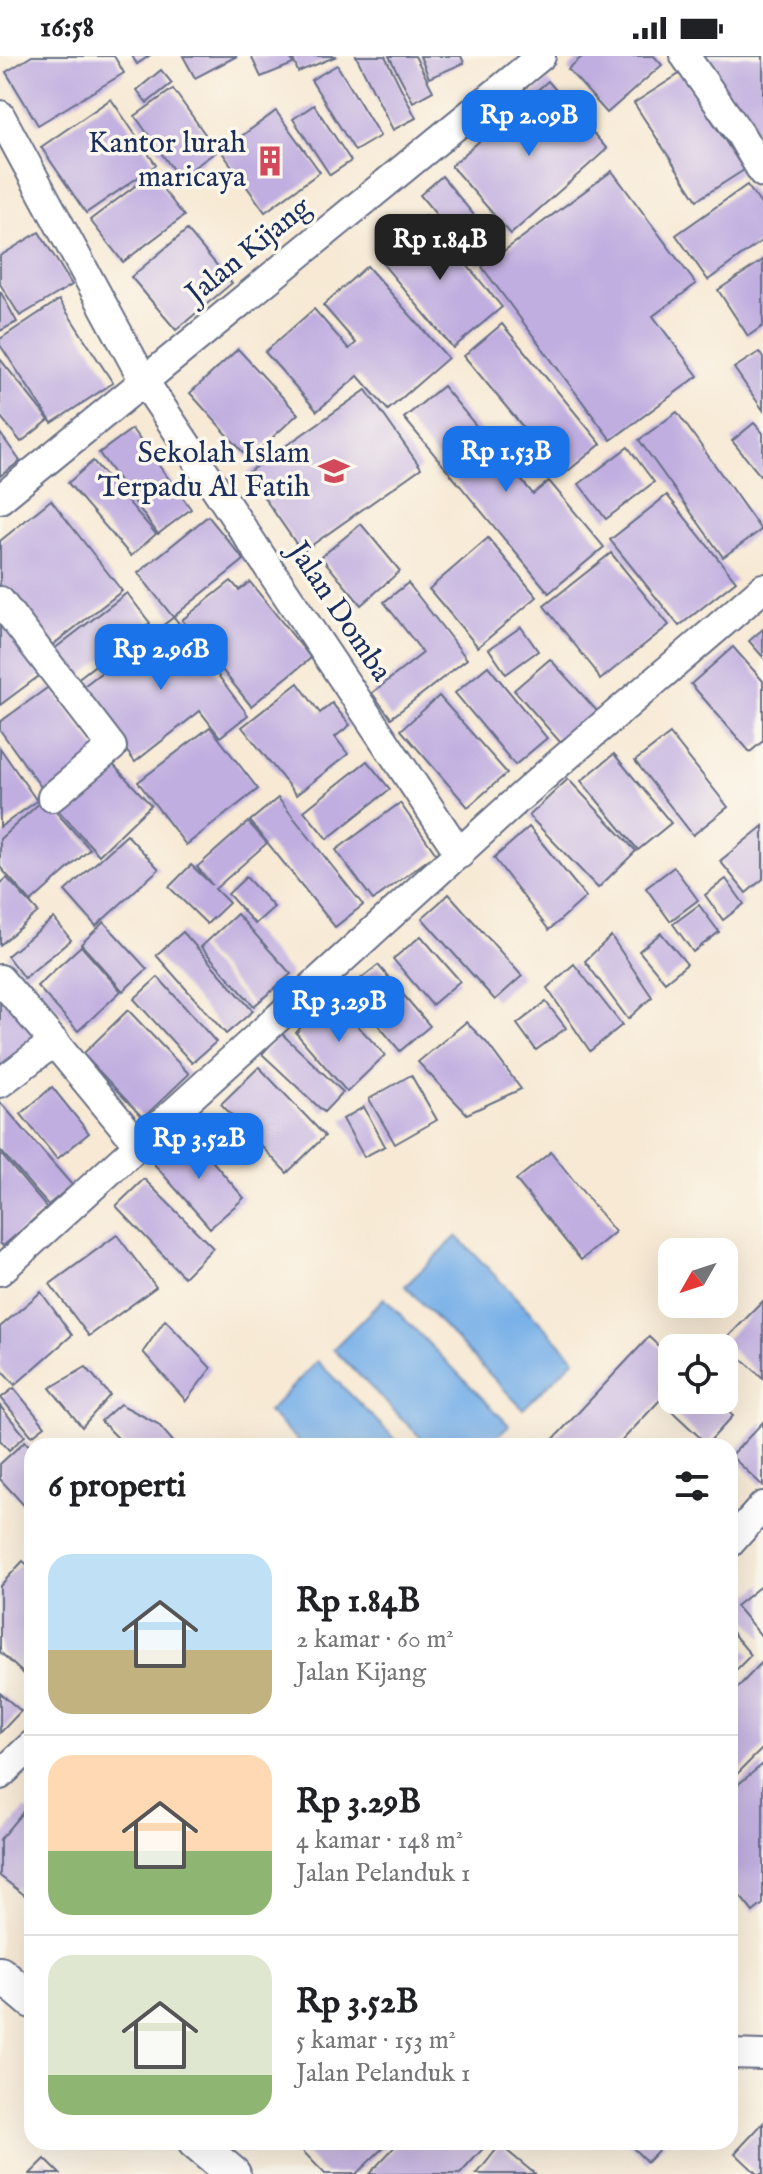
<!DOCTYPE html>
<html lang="id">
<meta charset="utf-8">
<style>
body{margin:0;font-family:"IM FELL English",serif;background:#f2f2f2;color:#202124;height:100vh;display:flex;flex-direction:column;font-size:30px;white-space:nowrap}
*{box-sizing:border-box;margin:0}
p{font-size:26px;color:#757577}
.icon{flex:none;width:44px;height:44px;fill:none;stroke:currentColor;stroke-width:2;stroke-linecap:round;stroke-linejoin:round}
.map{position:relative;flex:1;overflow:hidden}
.drawer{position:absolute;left:24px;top:1382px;width:714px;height:712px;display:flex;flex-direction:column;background:#fff;border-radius:24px;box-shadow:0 8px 32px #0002}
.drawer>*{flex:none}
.needle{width:52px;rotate:231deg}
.buttons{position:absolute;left:658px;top:1182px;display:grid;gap:16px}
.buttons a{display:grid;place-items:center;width:80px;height:80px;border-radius:16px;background:#fff;box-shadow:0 8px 32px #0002;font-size:40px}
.price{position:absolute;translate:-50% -68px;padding:0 18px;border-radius:16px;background:#1a73e8;color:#fff;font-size:26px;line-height:52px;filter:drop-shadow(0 2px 4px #0008)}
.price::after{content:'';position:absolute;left:50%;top:48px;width:24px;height:18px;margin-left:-12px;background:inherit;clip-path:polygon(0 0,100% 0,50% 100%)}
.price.selected{background:#222;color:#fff}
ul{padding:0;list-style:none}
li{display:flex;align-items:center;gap:24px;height:200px;padding:0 24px}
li+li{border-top:2px solid #e0e0e0}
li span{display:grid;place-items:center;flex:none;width:224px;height:160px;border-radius:24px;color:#555}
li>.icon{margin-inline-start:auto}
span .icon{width:96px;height:96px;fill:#fffc;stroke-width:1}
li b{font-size:34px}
h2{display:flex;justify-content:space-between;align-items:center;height:96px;padding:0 24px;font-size:34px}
.status{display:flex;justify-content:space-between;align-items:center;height:56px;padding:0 40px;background:#fff;direction:ltr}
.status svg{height:22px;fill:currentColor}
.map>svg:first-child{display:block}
</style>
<div class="status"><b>16:58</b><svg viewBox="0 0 49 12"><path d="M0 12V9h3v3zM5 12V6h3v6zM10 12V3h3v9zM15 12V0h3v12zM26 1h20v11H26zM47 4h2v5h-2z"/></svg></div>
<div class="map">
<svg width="763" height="2118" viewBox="0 0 763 2118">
<rect width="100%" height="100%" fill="#fbf7ec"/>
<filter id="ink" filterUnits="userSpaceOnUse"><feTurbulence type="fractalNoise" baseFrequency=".0125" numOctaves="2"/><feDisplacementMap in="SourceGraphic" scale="16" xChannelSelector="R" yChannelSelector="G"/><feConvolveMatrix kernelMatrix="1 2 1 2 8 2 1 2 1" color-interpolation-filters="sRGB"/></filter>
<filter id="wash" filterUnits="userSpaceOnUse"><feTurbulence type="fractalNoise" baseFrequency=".006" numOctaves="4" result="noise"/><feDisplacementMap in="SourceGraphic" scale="32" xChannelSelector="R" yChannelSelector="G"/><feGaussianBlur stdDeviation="1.8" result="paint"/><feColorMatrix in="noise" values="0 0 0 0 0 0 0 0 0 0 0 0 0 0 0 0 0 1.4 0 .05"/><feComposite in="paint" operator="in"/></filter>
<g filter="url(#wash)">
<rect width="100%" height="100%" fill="#f7e9d4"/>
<g fill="#78b0e8" stroke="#4a70a3" stroke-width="2">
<polygon points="457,1180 575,1303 523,1353 405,1230"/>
<polygon points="384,1242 509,1369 487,1390 429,1390 333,1293"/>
<polygon points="317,1305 402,1390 303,1390 268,1356"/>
</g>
<g id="blocks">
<g fill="#c0aee0">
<polygon points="32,0 114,0 124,17 38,69 6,16"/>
<polygon points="132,0 149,0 137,8"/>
<polygon points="183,0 237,0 195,22"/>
<polygon points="251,0 290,0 293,8 261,21"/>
<polygon points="292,0 337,0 298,16"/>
<polygon points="356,0 385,0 416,62 393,74"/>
<polygon points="389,0 415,0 433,35 413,46"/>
<polygon points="420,0 461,0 464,7 429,22"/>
<polygon points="583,0 654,0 662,9 607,57 568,13"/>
<polygon points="696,0 763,0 763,88"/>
<polygon points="337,9 380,80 355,95 311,24"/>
<polygon points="161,14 172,27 147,47 137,34"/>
<polygon points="681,17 744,114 697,144 634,47"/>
<polygon points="548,25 607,93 511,178 451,110"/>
<polygon points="173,33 217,95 179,122 135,60"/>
<polygon points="111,43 156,109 86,157 41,91"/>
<polygon points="314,49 351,105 330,119 293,63"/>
<polygon points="276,55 320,116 265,156 221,95"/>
<polygon points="612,115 696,228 653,260 698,320 611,384 482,211"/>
<polygon points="151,118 184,160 123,206 90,164"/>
<polygon points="442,120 500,191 478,209 420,139"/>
<polygon points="747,129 763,151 763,184 708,224 676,179"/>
<polygon points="426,160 502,251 453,292 377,201"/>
<polygon points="187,174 232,227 176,274 131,221"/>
<polygon points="39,176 72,229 20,260 0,228 0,200"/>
<polygon points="763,204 763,270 748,280 718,234"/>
<polygon points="367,210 448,302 388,354 358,320 317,355 265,296 314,253 349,293 356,287 323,249"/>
<polygon points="0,235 17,266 0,275"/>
<polygon points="59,244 113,327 52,367 0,289 0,283"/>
<polygon points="502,268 601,388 563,419 464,300"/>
<polygon points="238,293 298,358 249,403 190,337"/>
<polygon points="759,296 763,302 763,354 734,312"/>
<polygon points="0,303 49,364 21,386 0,360"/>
<polygon points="443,330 533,438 549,425 604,491 549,537 404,362"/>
<polygon points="366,334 421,412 302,496 247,417"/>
<polygon points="677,356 761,474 723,501 639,384"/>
<polygon points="754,367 763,377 763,423 732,385"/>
<polygon points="132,373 191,453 158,478 99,397"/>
<polygon points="0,377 20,405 0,420"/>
<polygon points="628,391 654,426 606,463 579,428"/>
<polygon points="93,405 156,478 131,500 68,427"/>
<polygon points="667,439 736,525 679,570 610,484"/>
<polygon points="51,444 122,535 46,594 0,532 0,485"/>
<polygon points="208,460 244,504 173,561 138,517"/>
<polygon points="361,468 400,515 361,549 321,501"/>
<polygon points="488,482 537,541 478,591 429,533"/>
<polygon points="611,497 669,569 600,624 595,614 544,550"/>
<polygon points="231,525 239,534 250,526 311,602 251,650 182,564"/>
<polygon points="408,527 467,603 391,662 372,637 423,597 384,546"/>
<polygon points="127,537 150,567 72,627 49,597"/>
<polygon points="0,559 43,617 0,649"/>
<polygon points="174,561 248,659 220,681 200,655 135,706 80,633"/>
<polygon points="521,571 538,595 506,618 489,593"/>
<polygon points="763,573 763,601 749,585"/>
<polygon points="733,591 763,625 763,685 750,696 691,628"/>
<polygon points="550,603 597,655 561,687 514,634"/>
<polygon points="488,610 547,682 515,709 455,637"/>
<polygon points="298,627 320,657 332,647 350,669 335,681 348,698 296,739 242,671"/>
<polygon points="50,630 100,699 46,738 0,674 0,666"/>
<polygon points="439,640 507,717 468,751 401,674"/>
<polygon points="210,671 258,733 186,789 138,726"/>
<polygon points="670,678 728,751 693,779 635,705"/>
<polygon points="0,692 37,745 0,771"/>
<polygon points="614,698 671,767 638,794 581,725"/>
<polygon points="107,702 151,749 99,799 55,751"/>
<polygon points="367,705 390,733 327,783 304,755"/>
<polygon points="568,723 636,795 598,832 529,760"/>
<polygon points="278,742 363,849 335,871 250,765"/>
<polygon points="44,743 90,793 31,846 0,811 0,783"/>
<polygon points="400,747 436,798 373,844 336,794"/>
<polygon points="248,766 267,787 215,833 229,847 207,868 169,831 191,809 212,829 197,811"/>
<polygon points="763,770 763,823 746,837 720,805"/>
<polygon points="529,771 586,841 549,874 494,802"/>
<polygon points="127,779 159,813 96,870 65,835"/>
<polygon points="674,811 698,844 670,865 646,832"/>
<polygon points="246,821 274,851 255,868 228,838"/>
<polygon points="7,822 38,856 0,889 0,828"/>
<polygon points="726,823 744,848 723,864 705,839"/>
<polygon points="449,838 522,920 495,944 422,862"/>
<polygon points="699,849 719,876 693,896 673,868"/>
<polygon points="237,858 291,918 254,950 201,891"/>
<polygon points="54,862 71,884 24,922 7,900"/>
<polygon points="104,866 147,913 123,935 81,888"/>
<polygon points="183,876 253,955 226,978 156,899"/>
<polygon points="661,877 687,908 665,926 639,895"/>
<polygon points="421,880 460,925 432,949 393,903"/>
<polygon points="611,880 652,941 628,963 585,905"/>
<polygon points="81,890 121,935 78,975 37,930"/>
<polygon points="574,908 622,969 590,995 547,932"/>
<polygon points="378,909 430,970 400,995 348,933"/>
<polygon points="158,921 216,986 192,1007 134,943"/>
<polygon points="0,936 42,984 0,1020"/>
<polygon points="328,938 385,999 347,1036 296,977"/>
<polygon points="546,946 566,972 536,994 517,968"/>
<polygon points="128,954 189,1018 143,1062 83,998"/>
<polygon points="466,966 487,987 521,1033 467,1058 418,1006"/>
<polygon points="281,977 343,1036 324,1056 262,998"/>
<polygon points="259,1011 325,1080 287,1117 221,1048"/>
<polygon points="411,1019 437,1064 395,1088 369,1043"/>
<polygon points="52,1031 89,1077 57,1103 21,1058"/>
<polygon points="0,1046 72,1129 48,1149 0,1094"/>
<polygon points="364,1051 385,1090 364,1101 343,1063"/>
<polygon points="189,1078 244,1142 210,1172 154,1108"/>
<polygon points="551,1096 615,1176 581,1204 516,1124"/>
<polygon points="0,1097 47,1152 3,1190 0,1187"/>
<polygon points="144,1123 213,1192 184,1221 116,1150"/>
<polygon points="117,1179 156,1231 89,1280 50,1228"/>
<polygon points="41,1236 72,1279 15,1329 0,1312 0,1271"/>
<polygon points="763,1245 763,1322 723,1286"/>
<polygon points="165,1264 211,1312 186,1345 143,1296"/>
<polygon points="649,1281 672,1303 672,1344 716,1344 733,1360 707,1388 660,1344 617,1390 547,1390"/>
<polygon points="86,1311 110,1339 82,1371 50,1332"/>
<polygon points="14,1332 45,1370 32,1380 1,1342"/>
<polygon points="120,1348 158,1368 177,1390 126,1390 101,1365"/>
<polygon points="0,1350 25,1380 9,1394 0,1384"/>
<polygon points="763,1366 763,1430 731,1400"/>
<polygon points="25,1385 32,1393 32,1458 0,1423 0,1408"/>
<polygon points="23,1505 32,1513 32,1610 24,1618 0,1596 0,1530"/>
<polygon points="763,1528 763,1582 736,1550"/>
<polygon points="730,1574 751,1599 730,1620"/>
<polygon points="763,1605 763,1692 730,1725 730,1640"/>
<polygon points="0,1637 21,1655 0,1677"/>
<polygon points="763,1708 763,1848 753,1856 730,1828 730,1735"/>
<polygon points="26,1752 32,1758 31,1844 0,1820 0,1783"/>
<polygon points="763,2067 763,2118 757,2118 735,2097"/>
<polygon points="294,2086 389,2086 356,2118 325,2118"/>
<polygon points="399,2086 489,2086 460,2118 369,2118"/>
<polygon points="627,2086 666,2086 647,2106"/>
<polygon points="500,2089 535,2118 477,2118"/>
<polygon points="45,2103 60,2118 30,2118"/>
</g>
</g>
</g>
<g filter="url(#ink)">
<use href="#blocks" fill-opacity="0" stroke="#687087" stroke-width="2"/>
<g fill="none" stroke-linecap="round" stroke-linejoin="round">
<g stroke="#687087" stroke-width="32">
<g id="minor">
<polyline points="685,0 740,78 763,117"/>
<polyline points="0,59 144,325 460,798"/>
<polyline points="0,443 541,0"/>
<polyline points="0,545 112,691 52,741"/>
<polyline points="0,923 54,986"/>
<polyline points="0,1027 54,986 138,1088"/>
<path d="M0,1215L518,743C598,672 682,603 763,532"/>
<polyline points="730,1487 763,1450"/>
<polyline points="0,1719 32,1689"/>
<polyline points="730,1998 763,1999"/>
</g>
</g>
<g stroke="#687087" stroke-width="38">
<g id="tertiary">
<polyline points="0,1918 32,1945"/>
<polyline points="195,2086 233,2118"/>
</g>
</g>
<use href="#minor" stroke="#fff" stroke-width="28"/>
<use href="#tertiary" stroke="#fff" stroke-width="34"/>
</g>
</g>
<defs>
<g id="building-bare" transform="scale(2.4)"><path d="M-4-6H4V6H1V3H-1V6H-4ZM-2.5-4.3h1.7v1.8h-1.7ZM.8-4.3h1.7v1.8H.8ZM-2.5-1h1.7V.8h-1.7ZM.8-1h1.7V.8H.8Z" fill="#d1495b" stroke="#fbf7ec" stroke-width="2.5" paint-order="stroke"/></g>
<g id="school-bare" transform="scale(2.4)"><path d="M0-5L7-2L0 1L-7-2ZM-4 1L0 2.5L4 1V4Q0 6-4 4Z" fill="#d1495b" stroke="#fbf7ec" stroke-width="2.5" paint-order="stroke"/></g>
</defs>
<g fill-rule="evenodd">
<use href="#building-bare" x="270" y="105"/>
<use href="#school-bare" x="334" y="415"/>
</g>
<g text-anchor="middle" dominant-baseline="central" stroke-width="7" stroke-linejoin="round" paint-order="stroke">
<g font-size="30" fill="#1b2f5e" stroke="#fbf7ec" text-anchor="end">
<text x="246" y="88">Kantor lurah<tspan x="246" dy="34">maricaya</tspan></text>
<text x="310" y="398">Sekolah Islam<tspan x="310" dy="34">Terpadu Al Fatih</tspan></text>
</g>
<g font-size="30" fill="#1b2f5e" stroke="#fbf7ec">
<text transform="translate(249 195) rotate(-39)">Jalan Kijang</text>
<text transform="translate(339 556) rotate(56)">Jalan Domba</text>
</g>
</g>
</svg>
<div class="buttons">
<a><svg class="needle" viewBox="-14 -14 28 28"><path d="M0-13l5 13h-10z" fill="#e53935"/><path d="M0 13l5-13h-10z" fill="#757577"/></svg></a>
<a><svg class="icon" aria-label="locate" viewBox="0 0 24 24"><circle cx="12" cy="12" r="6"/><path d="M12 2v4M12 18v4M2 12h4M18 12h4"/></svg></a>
</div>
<b class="price" style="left:529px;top:102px">Rp 2.09B</b>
<b class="price selected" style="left:440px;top:226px">Rp 1.84B</b>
<b class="price" style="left:506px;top:438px">Rp 1.53B</b>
<b class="price" style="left:161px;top:636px">Rp 2.96B</b>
<b class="price" style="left:339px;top:988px">Rp 3.29B</b>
<b class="price" style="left:199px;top:1125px">Rp 3.52B</b>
<section class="drawer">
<h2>6 properti<svg class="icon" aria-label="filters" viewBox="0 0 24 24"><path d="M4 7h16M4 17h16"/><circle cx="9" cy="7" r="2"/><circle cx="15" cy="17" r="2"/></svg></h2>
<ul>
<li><span style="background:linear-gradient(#bfe0f5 60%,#c2b280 0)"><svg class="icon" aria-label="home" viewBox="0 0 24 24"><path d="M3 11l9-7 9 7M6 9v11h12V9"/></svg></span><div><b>Rp 1.84B</b><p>2 kamar · 60 m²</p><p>Jalan Kijang</p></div></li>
<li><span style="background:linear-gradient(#ffd9b3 60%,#8fb573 0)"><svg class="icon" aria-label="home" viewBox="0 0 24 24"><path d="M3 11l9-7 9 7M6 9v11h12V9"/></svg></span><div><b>Rp 3.29B</b><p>4 kamar · 148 m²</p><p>Jalan Pelanduk 1</p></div></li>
<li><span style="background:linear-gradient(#dfe7d0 75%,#8fb573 0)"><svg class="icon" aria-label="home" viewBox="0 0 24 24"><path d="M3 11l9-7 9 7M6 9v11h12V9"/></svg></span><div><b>Rp 3.52B</b><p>5 kamar · 153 m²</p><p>Jalan Pelanduk 1</p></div></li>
</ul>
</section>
</div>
